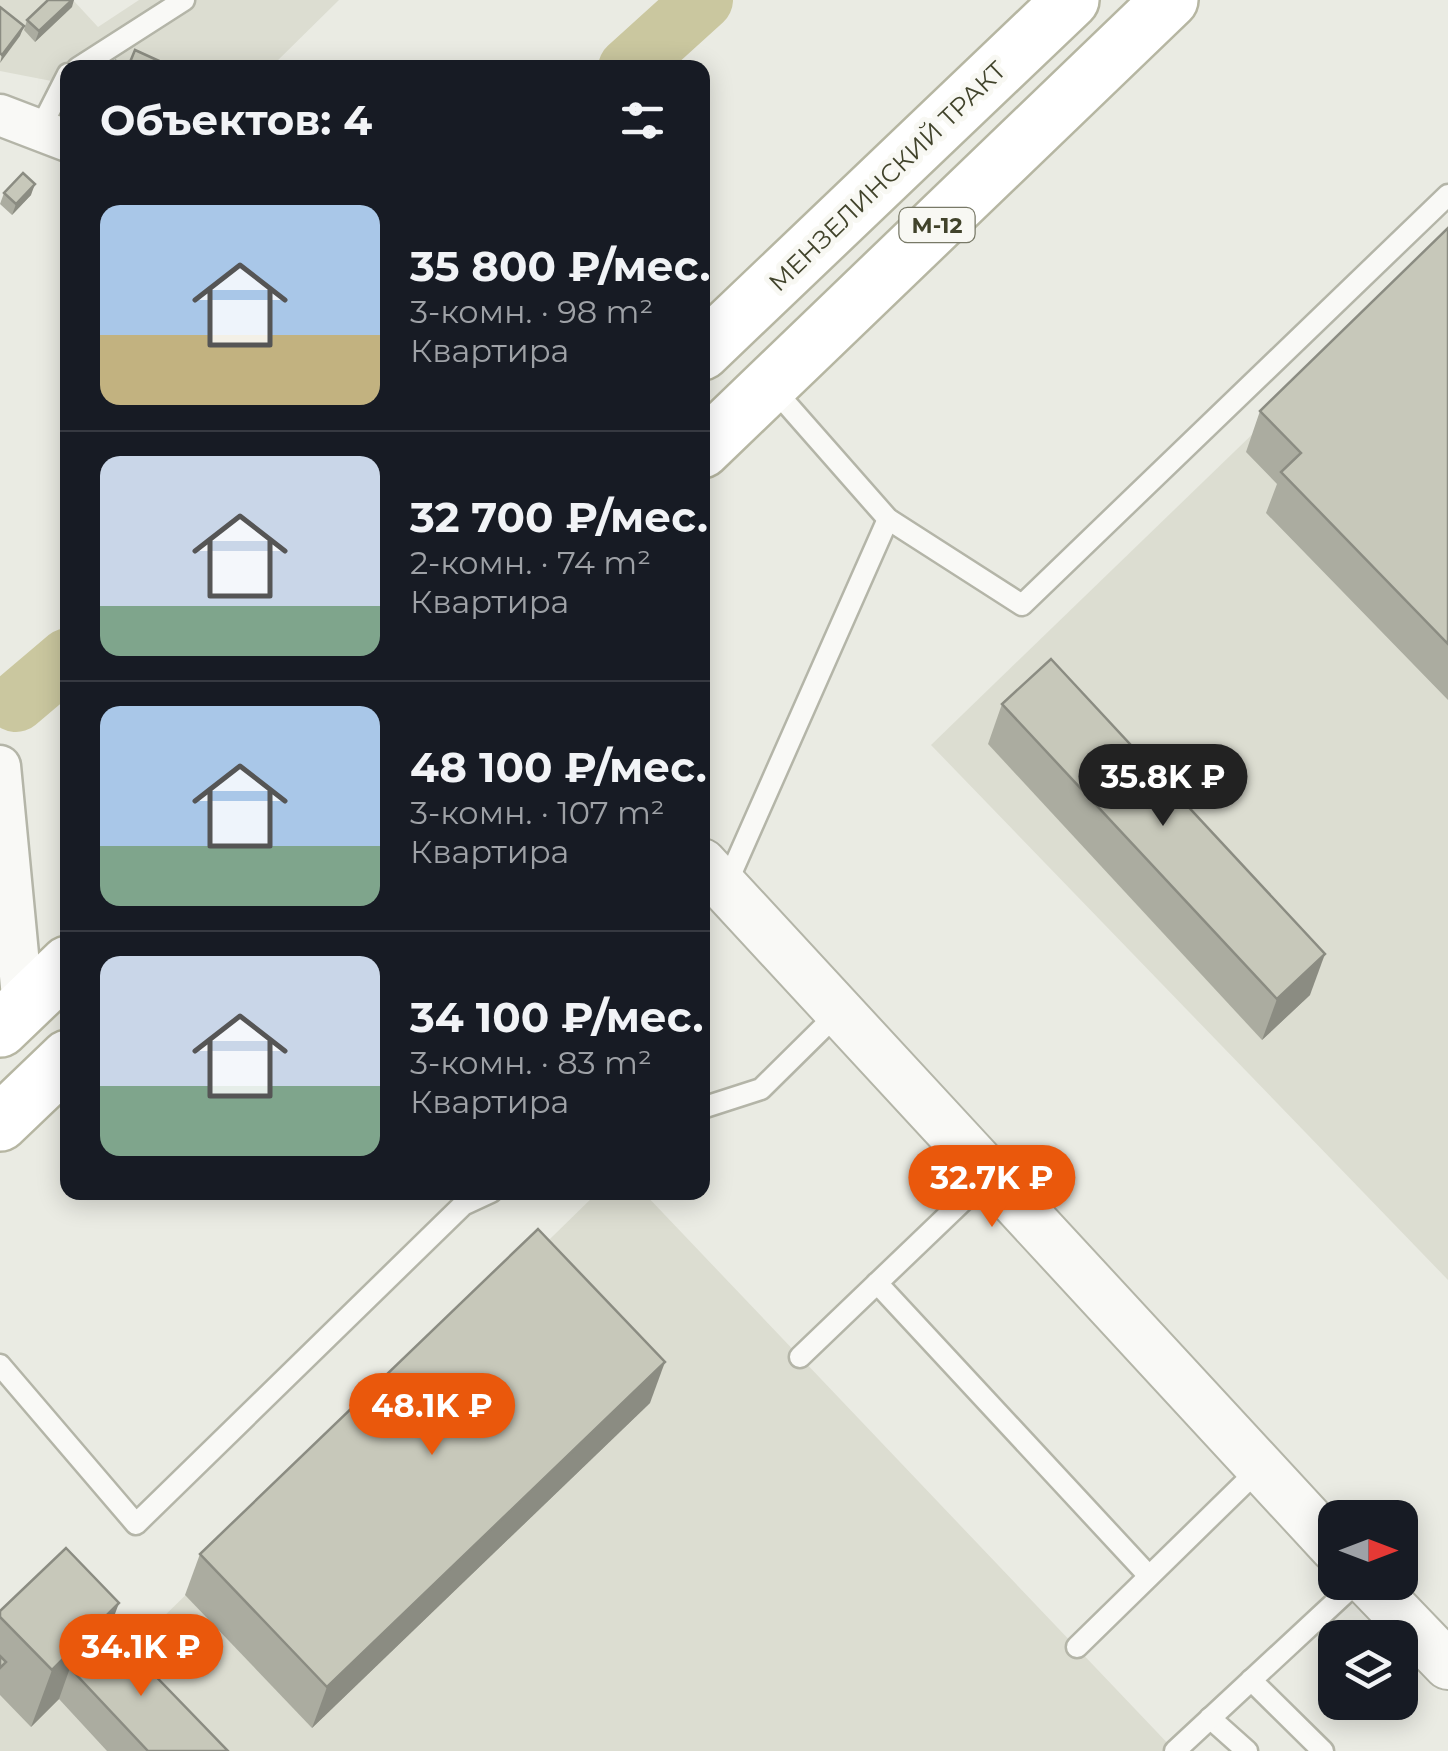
<!DOCTYPE html>
<html lang="ru">
<meta charset="utf-8">
<style>
body{margin:0;font-family:Montserrat,sans-serif;background:#242831;color:#f1f3f6;height:100vh;display:flex;flex-direction:column;font-size:38px;white-space:nowrap}
*{box-sizing:border-box;margin:0}
p{font-size:32px;color:#9ea1a6}
.icon{flex:none;width:55px;height:55px;fill:none;stroke:currentColor;stroke-width:2;stroke-linecap:round;stroke-linejoin:round}
.map{position:relative;flex:1;overflow:hidden}
.details{position:absolute;left:60px;top:60px;width:650px;height:1140px;display:flex;flex-direction:column;background:#171b24;border-radius:20px;box-shadow:0 5px 25px #0003}
.details>*{flex:none}
.needle{width:65px;rotate:90deg}
.buttons{position:absolute;left:1318px;top:1500px;display:grid;gap:20px}
.buttons a{display:grid;place-items:center;width:100px;height:100px;border-radius:20px;background:#171b24;box-shadow:0 5px 25px #0003;font-size:50px}
.price{position:absolute;translate:-50% -85px;padding:0 22px;border-radius:35px;background:#ea580c;color:#fff;font-size:32px;line-height:65px;filter:drop-shadow(0 2px 5px #0008)}
.price::after{content:'';position:absolute;left:50%;top:60px;width:30px;height:22px;margin-left:-15px;background:inherit;clip-path:polygon(0 0,100% 0,50% 100%)}
.price.current{background:#222;color:#fff}
ul{padding:0;list-style:none}
li{display:flex;align-items:center;gap:30px;height:250px;padding:0 40px}
li+li{border-top:2px solid #363941}
li span{display:grid;place-items:center;flex:none;width:280px;height:200px;border-radius:20px;color:#555}
li>.icon{margin-inline-start:auto}
span .icon{width:120px;height:120px;fill:#fffc;stroke-width:1}
li b{font-size:42px}
h2{display:flex;justify-content:space-between;align-items:center;height:120px;padding:0 40px;font-size:42px}
.map>svg:first-child{display:block}
</style>
<div class="map">
<svg width="1448" height="1751" viewBox="0 0 1448 1751">
<rect width="100%" height="100%" fill="#eaebe3"/>
<g fill="#dcddd1">
<polygon points="0,0 73,0 98,27 139,0 339,0 271,67 68,68 67,84 0,71"/>
<polygon points="1448,245 1448,1280 931,745"/>
<polygon points="598,1192 644,1193 1175,1751 0,1751 0,1648 109,1670"/>
</g>
<g fill="none" stroke-linecap="round" stroke-linejoin="round">
<g stroke="#cac79f" stroke-width="60">
<polyline points="628,68 703,0"/>
<polyline points="16,702 68,658"/>
</g>
<g stroke="#b4b5a8" stroke-width="25">
<g id="service">
<polyline points="78,68 184,0"/>
<polyline points="39,131 68,74"/>
<polyline points="771,386 888,519 1022,605 1448,195"/>
<polyline points="726,885 888,519"/>
<polyline points="702,1108 761,1089 840,1011"/>
<polyline points="877,1283 1149,1576"/>
<polyline points="800,1357 991,1174"/>
<polyline points="0,1365 136,1524 463,1205 491,1192"/>
<polyline points="1077,1647 1259,1469"/>
<polyline points="1251,1680 1323,1751"/>
<polyline points="1210,1718 1247,1751"/>
<polyline points="1175,1751 1357,1582"/>
</g>
</g>
<g stroke="#b4b5a8" stroke-width="45">
<g id="minor">
<polyline points="0,115 68,141"/>
<polyline points="0,766 23,1007"/>
</g>
</g>
<g stroke="#b4b5a8" stroke-width="52">
<g id="tertiary">
<polyline points="702,863 1335,1548"/>
<polyline points="1368,1582 1448,1665"/>
</g>
</g>
<g stroke="#b6b6a2" stroke-width="60">
<g id="primary">
<polyline points="702,352 1071,0"/>
<polyline points="702,450 1170,0"/>
<polyline points="0,1029 68,964"/>
<polyline points="0,1123 68,1058"/>
</g>
</g>
<use href="#service" stroke="#f9f9f6" stroke-width="20"/>
<use href="#minor" stroke="#f9f9f6" stroke-width="40"/>
<use href="#tertiary" stroke="#f9f9f6" stroke-width="48"/>
<use href="#primary" stroke="#fff" stroke-width="55"/>
</g>
<g fill="#abaca0">
<polygon points="72,7 35,42 24,30 27,20"/>
<polygon points="4,193 31,195 12,215 0,204"/>
<polygon points="1448,228 1448,700 1266,513 1277,484 1246,452 1260,411"/>
<polygon points="1002,704 1310,995 1262,1040 988,744"/>
<polygon points="650,1403 312,1728 185,1595 200,1554"/>
<polygon points="0,1611 110,1629 228,1751 107,1751 59,1699 31,1727 0,1695"/>
</g>
<g fill="#8b8c82">
<polygon points="72,0 74,0 72,7 35,42 39,31"/>
<polygon points="24,26 20,36 0,63 2,55"/>
<polygon points="35,184 31,195 12,215 16,204"/>
<polygon points="1325,954 1310,995 1262,1040 1277,999"/>
<polygon points="665,1362 650,1403 312,1728 327,1687"/>
<polygon points="119,1603 98,1660 70,1668 59,1699 31,1727 52,1670"/>
</g>
<g fill="#c7c8ba" stroke="#8b8c82" stroke-width="2.5">
<polygon points="48,0 72,0 39,31 27,20"/>
<polygon points="0,7 24,26 2,55 0,53"/>
<polygon points="135,50 168,65 167,68 113,68 116,61 128,67"/>
<polygon points="23,173 35,184 16,204 4,193"/>
<polygon points="1448,228 1448,644 1281,472 1301,453 1260,411"/>
<polygon points="1051,659 1325,954 1277,999 1002,704"/>
<polygon points="538,1229 665,1362 327,1687 200,1554"/>
<polygon points="66,1548 119,1603 52,1670 0,1617 0,1611"/>
<polygon points="110,1629 228,1751 148,1751 70,1668"/>
<polygon points="0,1656 6,1662 0,1668"/>
</g>
<g text-anchor="middle" dominant-baseline="central" stroke-width="10" stroke-linejoin="round" paint-order="stroke">
<rect fill="#f8f8f3" stroke="#787967" stroke-width="2.5" x="899.5" y="208" width="75" height="34" rx="8"/>
<g font-size="22" font-weight="bold" fill="#41432b">
<text x="937" y="225">М-12</text>
</g>
<g font-size="25" fill="#41432b" stroke="#f8f8f3">
<text transform="translate(887 176) rotate(-44)">МЕНЗЕЛИНСКИЙ ТРАКТ</text>
</g>
</g>
</svg>
<div class="buttons">
<a><svg class="needle" viewBox="-14 -14 28 28"><path d="M0-13l5 13h-10z" fill="#e53935"/><path d="M0 13l5-13h-10z" fill="#9ea1a6"/></svg></a>
<a><svg class="icon" aria-label="layers" viewBox="0 0 24 24"><path d="M12 4l9 5-9 5-9-5zM3 14l9 5 9-5"/></svg></a>
</div>
<b class="price current" style="left:1163px;top:829px">35.8K ₽</b>
<b class="price" style="left:992px;top:1230px">32.7K ₽</b>
<b class="price" style="left:432px;top:1458px">48.1K ₽</b>
<b class="price" style="left:141px;top:1699px">34.1K ₽</b>
<section class="details">
<h2>Объектов: 4<svg class="icon" aria-label="filters" viewBox="0 0 24 24"><path d="M4 7h16M4 17h16"/><circle cx="9" cy="7" r="2"/><circle cx="15" cy="17" r="2"/></svg></h2>
<ul>
<li><span style="background:linear-gradient(#a9c7e8 65%,#c2b280 0)"><svg class="icon" aria-label="home" viewBox="0 0 24 24"><path d="M3 11l9-7 9 7M6 9v11h12V9"/></svg></span><div><b>35 800 ₽/мес.</b><p>3-комн. · 98 m²</p><p>Квартира</p></div></li>
<li><span style="background:linear-gradient(#c9d6e8 75%,#7fa58c 0)"><svg class="icon" aria-label="home" viewBox="0 0 24 24"><path d="M3 11l9-7 9 7M6 9v11h12V9"/></svg></span><div><b>32 700 ₽/мес.</b><p>2-комн. · 74 m²</p><p>Квартира</p></div></li>
<li><span style="background:linear-gradient(#a9c7e8 70%,#7fa58c 0)"><svg class="icon" aria-label="home" viewBox="0 0 24 24"><path d="M3 11l9-7 9 7M6 9v11h12V9"/></svg></span><div><b>48 100 ₽/мес.</b><p>3-комн. · 107 m²</p><p>Квартира</p></div></li>
<li><span style="background:linear-gradient(#c9d6e8 65%,#7fa58c 0)"><svg class="icon" aria-label="home" viewBox="0 0 24 24"><path d="M3 11l9-7 9 7M6 9v11h12V9"/></svg></span><div><b>34 100 ₽/мес.</b><p>3-комн. · 83 m²</p><p>Квартира</p></div></li>
</ul>
</section>
</div>
